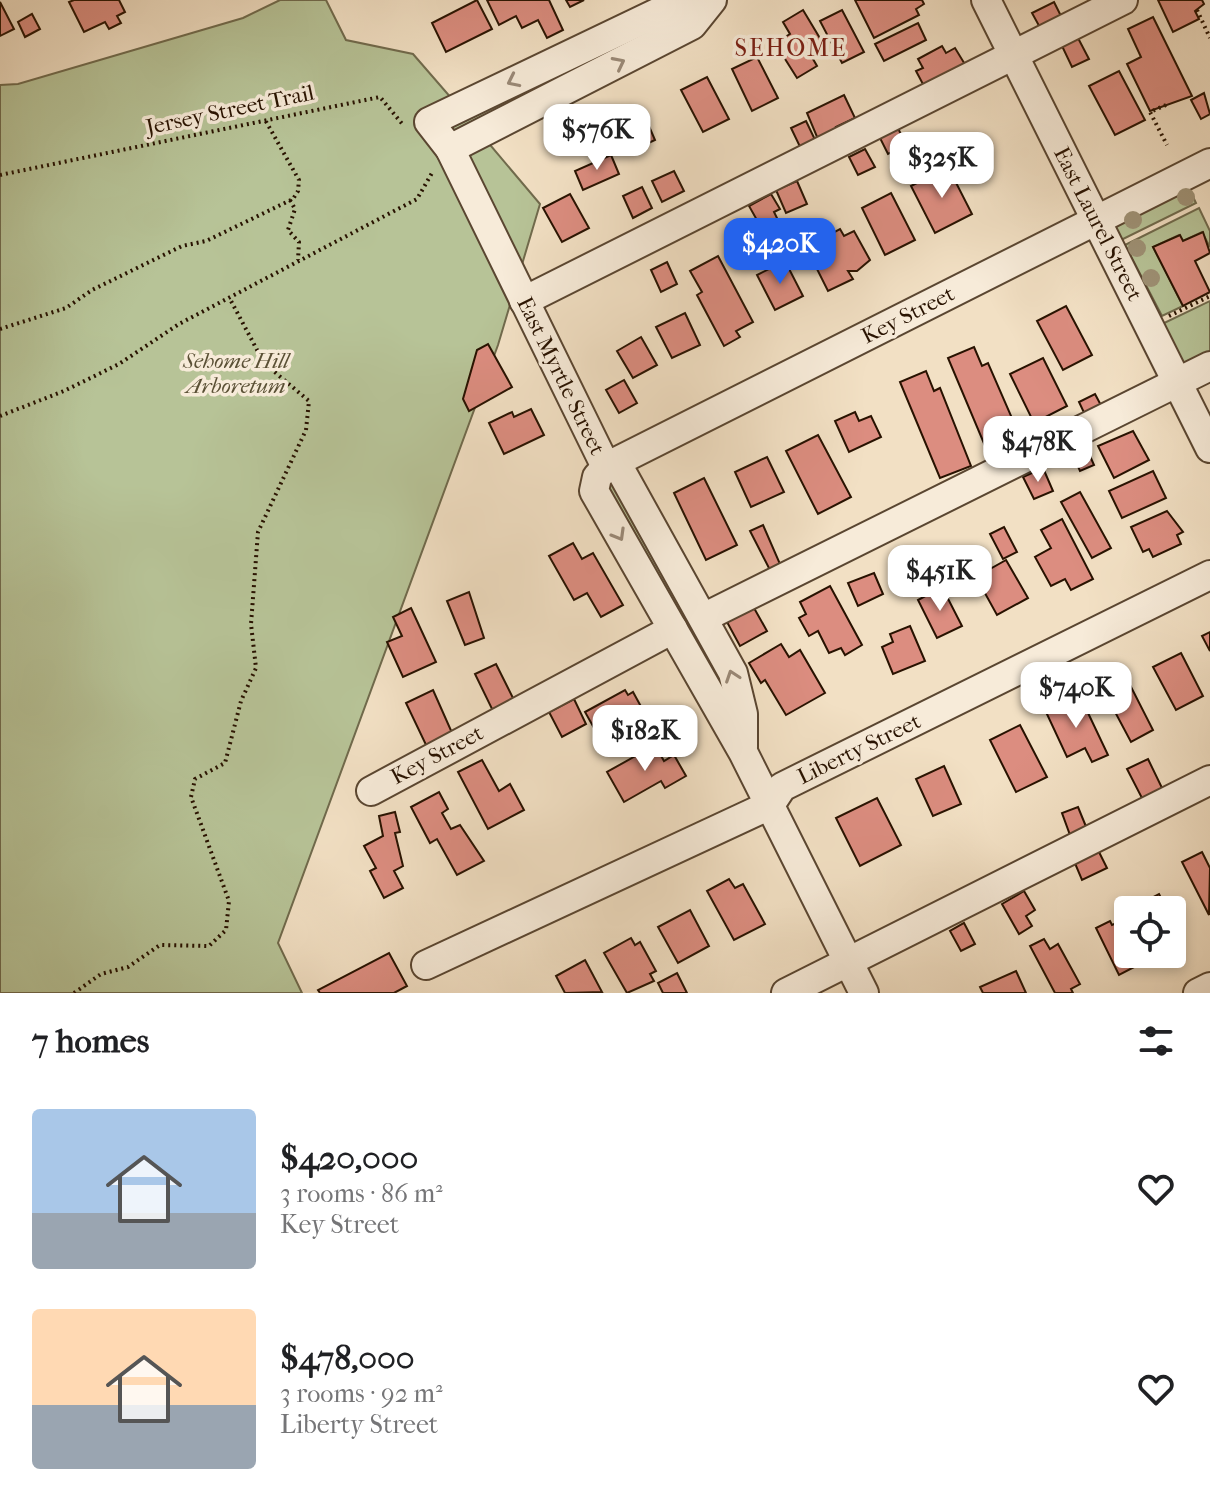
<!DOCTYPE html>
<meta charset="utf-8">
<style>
body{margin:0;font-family:"IM FELL French Canon",serif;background:#f2f2f2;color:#202124;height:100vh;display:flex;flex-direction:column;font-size:30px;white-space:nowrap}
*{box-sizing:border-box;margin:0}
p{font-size:26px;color:#757577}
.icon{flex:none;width:44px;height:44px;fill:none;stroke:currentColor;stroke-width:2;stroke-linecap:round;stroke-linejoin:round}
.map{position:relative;height:993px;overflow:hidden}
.details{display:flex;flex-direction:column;background:#fff;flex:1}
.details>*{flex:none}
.tools{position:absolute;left:1114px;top:896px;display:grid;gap:16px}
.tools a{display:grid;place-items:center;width:72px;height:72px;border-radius:8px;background:#fff;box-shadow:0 4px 12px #0003;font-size:40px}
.price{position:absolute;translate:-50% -68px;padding:0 18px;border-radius:16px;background:#fff;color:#222;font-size:26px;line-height:52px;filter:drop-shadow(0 2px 4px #0008)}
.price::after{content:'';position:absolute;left:50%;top:48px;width:24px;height:18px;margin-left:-12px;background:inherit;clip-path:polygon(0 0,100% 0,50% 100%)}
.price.on{background:#2563eb;color:#fff}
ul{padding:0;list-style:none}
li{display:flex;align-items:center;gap:24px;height:200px;padding:0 32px}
li span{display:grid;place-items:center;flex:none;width:224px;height:160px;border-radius:8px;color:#555}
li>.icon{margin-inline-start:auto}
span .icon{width:96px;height:96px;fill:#fffc;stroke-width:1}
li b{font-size:34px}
h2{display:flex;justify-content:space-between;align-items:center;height:96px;padding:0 32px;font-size:34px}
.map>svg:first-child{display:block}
</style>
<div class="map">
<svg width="1210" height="993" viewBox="0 0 1210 993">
<rect width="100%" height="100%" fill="#f2e0c4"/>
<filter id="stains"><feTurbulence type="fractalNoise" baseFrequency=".0025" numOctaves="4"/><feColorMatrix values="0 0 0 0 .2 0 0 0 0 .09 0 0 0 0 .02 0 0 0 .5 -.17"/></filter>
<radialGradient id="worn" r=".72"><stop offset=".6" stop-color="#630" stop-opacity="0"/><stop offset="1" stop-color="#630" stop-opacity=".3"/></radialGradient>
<g fill="#b7c397" stroke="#706a4c" stroke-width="2">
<polygon points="280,0 326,0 346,40 413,54 465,114 679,20 475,127 540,204 498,345 278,943 302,993 0,993 0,85 18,84 243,18"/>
<polygon points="1187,184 1196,203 1115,243 1112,225"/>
<polygon points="1199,208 1210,231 1210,247 1202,232 1183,241 1179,235 1153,247 1183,306 1162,316 1125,245"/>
<polygon points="1210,301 1210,359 1186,369 1160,325"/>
<polygon points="607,472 718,655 736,712 602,493"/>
</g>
<g fill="#dc8d80" stroke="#281200" stroke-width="2">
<polygon points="74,0 119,0 125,12 117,16 121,23 109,29 105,22 84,32 69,2"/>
<polygon points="477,0 492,29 446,52 432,23"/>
<polygon points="487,0 549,0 563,30 547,38 538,20 522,28 516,16 499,25"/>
<polygon points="566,0 584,0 570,7"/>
<polygon points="855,0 922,0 924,4 916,9 919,15 874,38"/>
<polygon points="1158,0 1202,0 1204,4 1195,11 1199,19 1173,32"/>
<polygon points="0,2 14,29 0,36"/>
<polygon points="1054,2 1064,22 1043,33 1032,13"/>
<polygon points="803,10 827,50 813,59 817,66 797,78 775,43 790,34 783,22"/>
<polygon points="842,10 864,52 842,63 820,21"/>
<polygon points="32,14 40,29 25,37 18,22"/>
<polygon points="1153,17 1192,96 1150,111 1127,64 1141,57 1128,29"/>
<polygon points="918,23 926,40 884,61 875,44"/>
<polygon points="1078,38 1089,59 1072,67 1062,46"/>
<polygon points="942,46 946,53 955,48 966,66 925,88 916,71 923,68 918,59"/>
<polygon points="757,57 778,98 752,111 732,69"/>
<polygon points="1119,71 1145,120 1115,135 1089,86"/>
<polygon points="707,77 729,119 703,132 681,90"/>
<polygon points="1204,93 1210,114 1201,119 1191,100"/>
<polygon points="844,95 855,118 836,127 840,134 820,144 807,113"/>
<polygon points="642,110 655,140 625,154 611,124"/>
<polygon points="806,121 818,146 803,153 791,128"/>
<polygon points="897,126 906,145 888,154 879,136"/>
<polygon points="865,149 875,167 858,175 849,157"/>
<polygon points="611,155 619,174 583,190 575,171"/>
<polygon points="948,167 972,214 935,233 911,186"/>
<polygon points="674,171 684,191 662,202 652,181"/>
<polygon points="797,181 807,204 786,213 776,190"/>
<polygon points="642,187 652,208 633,218 623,196"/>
<polygon points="891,193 915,240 885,255 862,208"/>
<polygon points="570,194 589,228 562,242 543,208"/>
<polygon points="771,194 780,209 774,212 778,220 762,229 749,206"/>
<polygon points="840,229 844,236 854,231 870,260 857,271 848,271 853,279 828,291 808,251 829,240 827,236"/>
<polygon points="1203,232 1210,253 1195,261 1210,292 1183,306 1153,247 1180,235 1183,241"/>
<polygon points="718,256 753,322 736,331 740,337 724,346 697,295 702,292 690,271"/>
<polygon points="785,261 803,296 775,310 757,275"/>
<polygon points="667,262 677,284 661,292 651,270"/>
<polygon points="1066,306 1092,355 1063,370 1037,321"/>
<polygon points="685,313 700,345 672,358 656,327"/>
<polygon points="641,337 657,365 633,378 617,351"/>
<polygon points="488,344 512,387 469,411 463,399 477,350"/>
<polygon points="974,347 982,366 988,363 1021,439 988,453 948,358"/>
<polygon points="1043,358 1067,406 1034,423 1010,374"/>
<polygon points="926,371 934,391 940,388 971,466 940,478 900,382"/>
<polygon points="624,380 637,403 619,413 606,390"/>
<polygon points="1095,394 1104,411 1087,419 1079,402"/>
<polygon points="531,409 544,435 504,454 489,423 512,412 514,417"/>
<polygon points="855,412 859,421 871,416 881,437 849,452 835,421"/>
<polygon points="1133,431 1149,460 1114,478 1098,446"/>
<polygon points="818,435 851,497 818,514 786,451"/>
<polygon points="1086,447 1094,465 1080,471 1072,453"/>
<polygon points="767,457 784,492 751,507 735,472"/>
<polygon points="1043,468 1053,491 1034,499 1023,477"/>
<polygon points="1153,471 1166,498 1122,518 1109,491"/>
<polygon points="704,478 737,545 706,560 674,493"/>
<polygon points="1080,492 1111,548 1092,558 1061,502"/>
<polygon points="1167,511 1183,532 1177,535 1181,544 1153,557 1149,549 1143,552 1131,527"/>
<polygon points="1062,519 1093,579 1071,590 1065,579 1051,586 1035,557 1051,548 1041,530"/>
<polygon points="763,525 780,564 770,570 750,531"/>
<polygon points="1004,527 1017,552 1003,559 990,534"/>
<polygon points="573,543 582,559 593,553 623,605 601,617 587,593 574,600 549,556"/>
<polygon points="1006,560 1028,598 997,615 976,577"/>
<polygon points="874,573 883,594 858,606 848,583"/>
<polygon points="830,586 862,645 845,655 841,648 829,653 818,631 809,636 799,618 806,614 800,602"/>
<polygon points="942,587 962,626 937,638 918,600"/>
<polygon points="469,592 484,638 465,645 447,601"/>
<polygon points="411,608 436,662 403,677 387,642 402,636 393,617"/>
<polygon points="754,608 767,631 740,646 727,622"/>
<polygon points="910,626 925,661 893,674 882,647 893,642 890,634"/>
<polygon points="1210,632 1210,651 1202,636"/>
<polygon points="781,644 789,657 800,650 825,693 786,715 765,680 761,683 749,663"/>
<polygon points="1181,653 1203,696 1176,710 1153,667"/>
<polygon points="496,664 514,700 493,711 475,674"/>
<polygon points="1129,683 1153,730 1131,742 1106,695"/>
<polygon points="433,690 453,735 427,747 406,703"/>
<polygon points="625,690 628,695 633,692 644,712 638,715 642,723 603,744 585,712"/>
<polygon points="1080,696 1108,755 1092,762 1085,748 1067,757 1046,712"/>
<polygon points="574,699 586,724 562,737 549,712"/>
<polygon points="1020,725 1047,777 1016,792 990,740"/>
<polygon points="655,745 664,761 674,755 686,776 665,788 661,781 624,802 607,772"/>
<polygon points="1148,759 1164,792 1144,802 1127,769"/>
<polygon points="482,760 499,791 510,784 524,810 488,829 458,772"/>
<polygon points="944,766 961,804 933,816 916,779"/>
<polygon points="439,792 448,809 442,813 451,829 460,825 484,861 457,875 437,839 430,843 411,807"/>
<polygon points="877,798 901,845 860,866 836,818"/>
<polygon points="1078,807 1087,829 1070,835 1062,813"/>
<polygon points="395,812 400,832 395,833 403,866 394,871 403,888 384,898 370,871 376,868 364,846 383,836 379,816"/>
<polygon points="1098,850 1107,868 1082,880 1074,861"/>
<polygon points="1202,852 1210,868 1209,915 1182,862"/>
<polygon points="729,879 735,888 743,884 765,924 734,940 707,891"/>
<polygon points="1024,891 1035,910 1026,916 1032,926 1019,934 1002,904"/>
<polygon points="1159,894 1167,910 1138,910 1136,906"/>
<polygon points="690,910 709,946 678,963 658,927"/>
<polygon points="1172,914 1182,936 1172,941"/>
<polygon points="1110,921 1112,925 1119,922 1128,939 1128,954 1135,954 1140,964 1119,975 1096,928"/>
<polygon points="964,923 975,944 961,951 950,931"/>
<polygon points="631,938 635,945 640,942 656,971 650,974 654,981 627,993 604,953"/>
<polygon points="1044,939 1050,949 1058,944 1080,984 1071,989 1073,993 1055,993 1030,946"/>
<polygon points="389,953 407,986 394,993 320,993 318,990"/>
<polygon points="585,960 602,992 565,993 556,976"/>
<polygon points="1016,971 1026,993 983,993 980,987"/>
<polygon points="677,973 687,993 663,993 658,983"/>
</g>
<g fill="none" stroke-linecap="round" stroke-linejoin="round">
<g stroke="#5a4631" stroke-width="32">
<g id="minor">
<polyline points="986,0 1210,448"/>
<polyline points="450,149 692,25 712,0"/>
<polyline points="524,301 1123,0"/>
<polyline points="616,462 733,673 743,714 743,747"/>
<polyline points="606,467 450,149 429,122 684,0"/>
<polyline points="705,617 1210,366"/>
<polyline points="371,791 673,629"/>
<polyline points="426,965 770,805 782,787 1210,575"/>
<polyline points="786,993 1210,780"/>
<polyline points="864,993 743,752 594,491 597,477 606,467 1210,163"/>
<polyline points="1198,993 1210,987"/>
</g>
</g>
<g stroke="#281200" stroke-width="4" stroke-dasharray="2 4" stroke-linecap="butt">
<polyline points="1197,10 1210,38"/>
<polyline points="1166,105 1150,112 1167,145"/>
<polyline points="0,175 380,97 404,126"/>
<polyline points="290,200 295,209 288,230 299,242 298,260"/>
<polyline points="1169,316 1210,296"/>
<polyline points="0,329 66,308 92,290 182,246 206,241 293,199 298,191 299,180 264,118"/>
<polyline points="0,416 64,391 119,364 179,324 417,199 432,173"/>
<polyline points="74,993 101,974 128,967 160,945 209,946 226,930 229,901 191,797 195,779 225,763 241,701 256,668 251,624 258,532 306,430 309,401 264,363 230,299"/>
</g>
<use href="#minor" stroke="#f7ebd9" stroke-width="28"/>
</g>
<g fill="#9e9175">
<circle cx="1186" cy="197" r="9"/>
<circle cx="1133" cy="220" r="9"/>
<circle cx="1137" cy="248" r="9"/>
<circle cx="1151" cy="278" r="9"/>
</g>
<defs><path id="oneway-chevron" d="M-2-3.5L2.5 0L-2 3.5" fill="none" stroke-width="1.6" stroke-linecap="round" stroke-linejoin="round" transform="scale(2)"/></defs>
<g stroke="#9a8977">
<use href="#oneway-chevron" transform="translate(619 63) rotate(-27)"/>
<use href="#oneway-chevron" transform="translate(513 81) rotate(154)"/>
<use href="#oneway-chevron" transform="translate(619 535) rotate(60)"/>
<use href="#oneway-chevron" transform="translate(732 676) rotate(-109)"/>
</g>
<g text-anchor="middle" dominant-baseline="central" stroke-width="7" stroke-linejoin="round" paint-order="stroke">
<g font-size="22" fill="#281200" stroke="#f7ebd9">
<text transform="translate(230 110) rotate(-12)">Jersey Street Trail</text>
<text transform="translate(1098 224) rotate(63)">East Laurel Street</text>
<text transform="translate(908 315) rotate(-27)">Key Street</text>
<text transform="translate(561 376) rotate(64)">East Myrtle Street</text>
<text transform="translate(859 749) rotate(-26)">Liberty Street</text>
<text transform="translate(437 755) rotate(-28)">Key Street</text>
</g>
<g font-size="22" font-style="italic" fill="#5a5035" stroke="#f7ebd9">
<text x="236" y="361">Sehome Hill<tspan x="236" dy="25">Arboretum</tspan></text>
</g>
<g font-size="24" letter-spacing="2" fill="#7a1f14" stroke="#f7ebd9">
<text x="791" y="48">SEHOME</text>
</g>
</g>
<rect width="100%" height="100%" filter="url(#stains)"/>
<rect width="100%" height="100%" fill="url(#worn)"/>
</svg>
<div class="tools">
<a><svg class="icon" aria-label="locate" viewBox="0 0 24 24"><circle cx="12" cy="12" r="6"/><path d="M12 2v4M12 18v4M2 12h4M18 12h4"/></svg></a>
</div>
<b class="price" style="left:597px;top:172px">$576K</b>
<b class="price" style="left:942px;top:200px">$325K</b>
<b class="price on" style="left:780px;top:286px">$420K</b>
<b class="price" style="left:1038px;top:484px">$478K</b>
<b class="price" style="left:940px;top:613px">$451K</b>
<b class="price" style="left:1076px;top:730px">$740K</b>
<b class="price" style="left:645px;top:773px">$182K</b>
</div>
<section class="details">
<h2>7 homes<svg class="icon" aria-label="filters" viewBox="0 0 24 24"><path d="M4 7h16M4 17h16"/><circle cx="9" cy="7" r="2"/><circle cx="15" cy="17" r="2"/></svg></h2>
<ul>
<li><span style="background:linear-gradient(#a9c7e8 65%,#9aa5b1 0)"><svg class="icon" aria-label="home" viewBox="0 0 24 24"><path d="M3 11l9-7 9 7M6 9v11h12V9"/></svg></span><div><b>$420,000</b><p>3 rooms · 86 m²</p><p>Key Street</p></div><svg class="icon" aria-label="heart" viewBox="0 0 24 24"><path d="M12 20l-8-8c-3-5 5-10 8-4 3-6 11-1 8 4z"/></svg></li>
<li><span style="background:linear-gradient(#ffd9b3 60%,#9aa5b1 0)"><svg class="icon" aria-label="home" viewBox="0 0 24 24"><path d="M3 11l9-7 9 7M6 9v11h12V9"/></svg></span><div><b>$478,000</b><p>3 rooms · 92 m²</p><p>Liberty Street</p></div><svg class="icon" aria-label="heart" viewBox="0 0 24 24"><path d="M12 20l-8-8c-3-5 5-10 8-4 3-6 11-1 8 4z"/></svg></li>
</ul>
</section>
